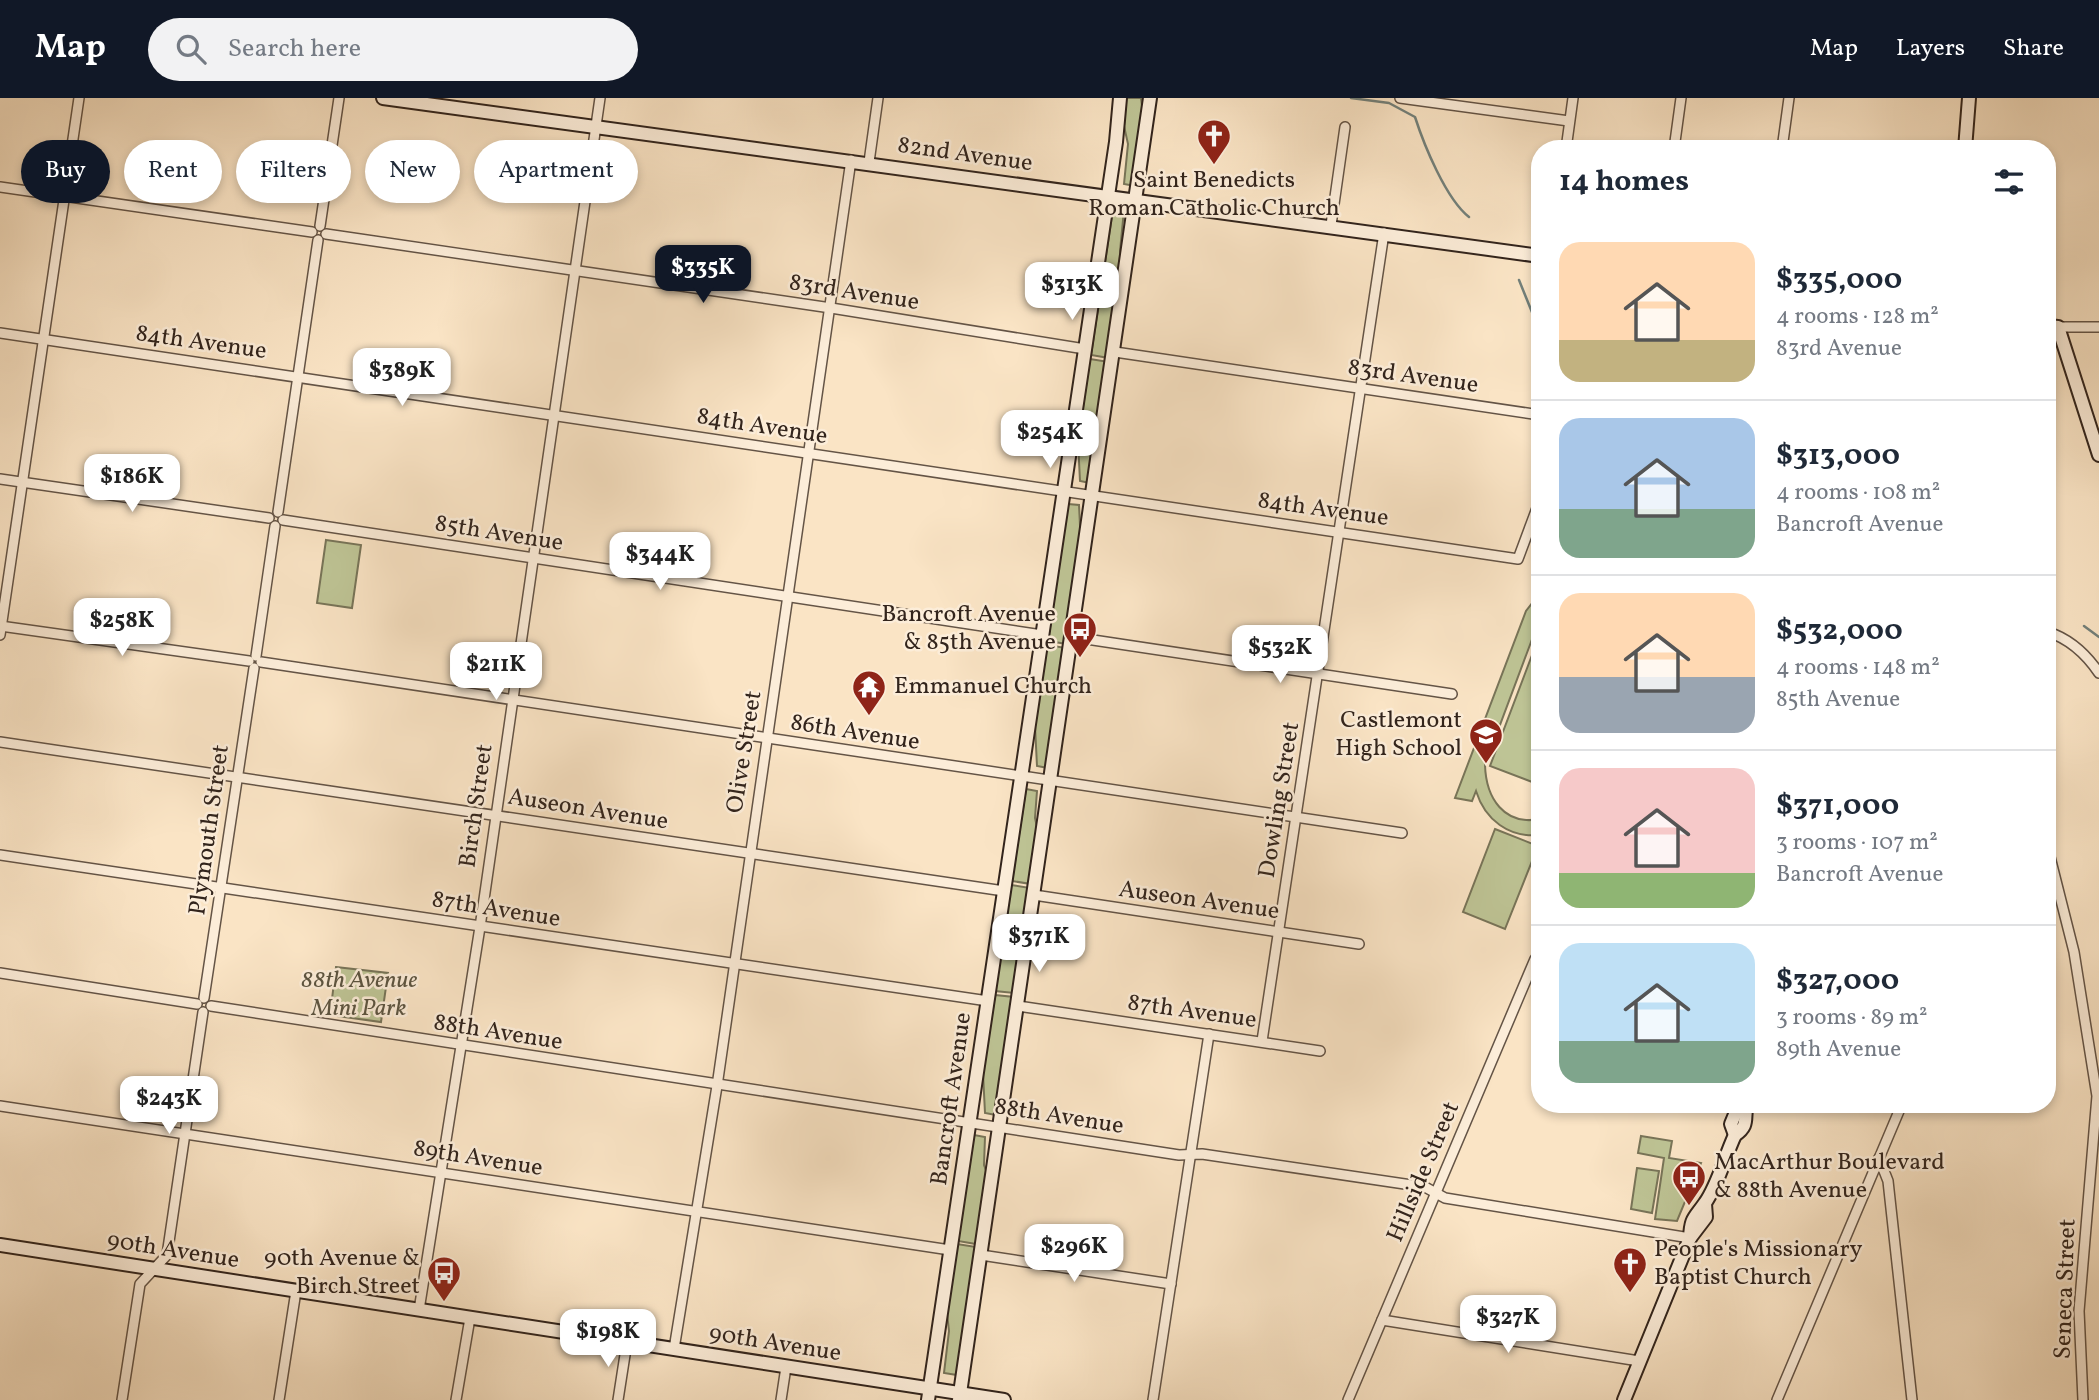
<!DOCTYPE html>
<meta charset="utf-8">
<style>
body{margin:0;font-family:Vollkorn,serif;background:#f2f2f3;color:#1f2937;height:100vh;display:flex;flex-direction:column;font-size:26px;white-space:nowrap}
*{box-sizing:border-box;margin:0}
p{font-size:23px;color:#747a83}
.icon{flex:none;width:38px;height:38px;fill:none;stroke:currentColor;stroke-width:2;stroke-linecap:round;stroke-linejoin:round}
.map{position:relative;flex:1;overflow:hidden}
.sheet{position:absolute;left:1531px;top:42px;width:525px;height:973px;display:flex;flex-direction:column;background:#fff;border-radius:28px;box-shadow:0 4px 10px #0003}
.sheet>*{flex:none}
.banner{position:absolute;left:21px;top:42px;width:665px;height:63px;display:flex;gap:14px}
.price{position:absolute;translate:-50% -60px;padding:0 16px;border-radius:14px;background:#fff;color:#222;font-size:23px;line-height:46px;filter:drop-shadow(0 2px 4px #0008)}
.price::after{content:'';position:absolute;left:50%;top:42px;width:21px;height:16px;margin-left:-10px;background:inherit;clip-path:polygon(0 0,100% 0,50% 100%)}
.price.on{background:#111827;color:#fff}
ul{padding:0;list-style:none}
li{display:flex;align-items:center;gap:21px;height:175px;padding:0 28px}
li+li{border-top:2px solid #e0e1e3}
li span{display:grid;place-items:center;flex:none;width:196px;height:140px;border-radius:21px;color:#555}
li>.icon{margin-inline-start:auto}
span .icon{width:84px;height:84px;fill:#fffc;stroke-width:1}
li b{font-size:30px}
h2{display:flex;justify-content:space-between;align-items:center;height:84px;padding:0 28px;font-size:30px}
.tag{padding:0 24px;border-radius:32px;background:#fff;box-shadow:0 4px 10px #0003;font-size:24px;line-height:63px}
.tag.on{background:#111827;color:#fff}
header{display:flex;align-items:center;gap:42px;box-sizing:border-box;height:98px;padding:0 35px;background:#111827;color:#fff}
header strong{font-size:33px}
nav{display:flex;gap:38px;margin-inline-start:auto;font-size:24px}
.search{width:490px;height:63px;background:#f2f2f3;display:flex;align-items:center;gap:18px;box-sizing:border-box;padding:0 24px;border-radius:38px;color:#747a83;font-size:26px}
.map>svg:first-child{display:block}
</style>
<header>
<strong>Map</strong>
<div class="search"><svg class="icon" aria-label="search" viewBox="0 0 24 24"><circle cx="10" cy="10" r="6"/><path d="M15 15l6 6"/></svg>Search here</div>
<nav><a>Map</a><a>Layers</a><a>Share</a></nav>
</header>
<div class="map">
<svg width="2099" height="1302" viewBox="0 0 2099 1302">
<rect width="100%" height="100%" fill="#fae4c5"/>
<filter id="stains"><feTurbulence type="fractalNoise" baseFrequency=".00286" numOctaves="4"/><feColorMatrix values="0 0 0 0 .2 0 0 0 0 .09 0 0 0 0 .02 0 0 0 .5 -.17"/></filter>
<radialGradient id="worn" r=".72"><stop offset=".6" stop-color="#630" stop-opacity="0"/><stop offset="1" stop-color="#630" stop-opacity=".3"/></radialGradient>
<g fill="#bec495" stroke="#787458" stroke-width="2">
<polygon points="1126,0 1141,0 1144,23 1135,88 1124,86 1128,46 1124,28"/>
<polygon points="1113,111 1124,112 1120,153 1123,170 1109,260 1091,257"/>
<polygon points="1090,261 1109,264 1090,385 1080,383 1078,343"/>
<polygon points="1068,406 1079,407 1081,448 1067,546 1048,543"/>
<polygon points="326,442 361,447 352,510 317,505"/>
<path d="M1540,495V520L1485,667C1486,700 1504,728 1540,721V737C1509,740 1485,722 1476,693L1472,703L1455,700L1526,513Z"/>
<polygon points="1540,536 1540,687 1490,668"/>
<polygon points="1047,547 1066,550 1048,670 1037,668 1035,628"/>
<polygon points="1026,691 1037,693 1035,720 1038,734 1031,786 1012,783"/>
<polygon points="1495,731 1538,748 1505,831 1463,814"/>
<polygon points="1011,787 1030,790 1014,895 995,893"/>
<polygon points="336,869 388,875 381,924 330,917"/>
<polygon points="995,897 1014,899 996,1017 985,1015 983,975"/>
<polygon points="974,1037 985,1039 984,1067 987,1075 976,1146 958,1143"/>
<polygon points="1641,1038 1672,1043 1669,1060 1701,1065 1677,1123 1655,1121 1664,1060 1638,1055"/>
<polygon points="1637,1070 1659,1073 1652,1115 1631,1111"/>
<polygon points="957,1146 976,1149 957,1277 944,1275 949,1233 947,1215"/>
</g>
<g fill="none" stroke-linecap="round" stroke-linejoin="round">
<g stroke="#73807a" stroke-width="2.5">
<path d="M1351,0L1389,5L1415,19C1424,47 1446,101 1469,119"/>
<polyline points="1519,182 1540,234"/>
<polyline points="2084,528 2099,539"/>
</g>
<g stroke="#645446" stroke-width="12">
<g id="street">
<polyline points="1400,0 1569,23"/>
<polyline points="1566,51 1573,0"/>
<polyline points="1674,51 1681,0"/>
<polyline points="1782,51 1789,0"/>
<polyline points="869,64 878,0"/>
<polyline points="0,89 312,134"/>
<polyline points="1331,127 1345,29"/>
<polyline points="320,128 339,0"/>
<polyline points="326,136 831,210 1085,251"/>
<polyline points="2058,229 2099,229"/>
<polyline points="0,235 1518,461 1540,402"/>
<polyline points="1115,254 1540,317"/>
<polyline points="0,381 269,420"/>
<polyline points="278,414 318,142"/>
<polyline points="283,422 1042,537"/>
<polyline points="0,528 249,563"/>
<path d="M2048,534C2070,541 2086,556 2099,575"/>
<polyline points="0,537 79,0"/>
<polyline points="1073,539 1452,596"/>
<polyline points="256,558 275,428"/>
<polyline points="261,564 1402,735"/>
<polyline points="0,644 1004,793"/>
<polyline points="2048,751 2074,854 2097,998 2079,1213 2083,1302"/>
<polyline points="0,757 988,903"/>
<polyline points="1034,797 1359,846"/>
<polyline points="0,875 197,906"/>
<polyline points="204,900 254,570"/>
<polyline points="211,908 1179,1057 1202,1056 1425,1089 1445,1100 1690,1140"/>
<polyline points="1018,908 1320,953"/>
<polyline points="1262,943 1384,135"/>
<polyline points="0,1008 950,1152"/>
<polyline points="1879,1060 1888,1083 1912,1302"/>
<polyline points="981,1157 1171,1186"/>
<polyline points="419,1212 480,829 600,0"/>
<polyline points="1382,1222 1639,1263"/>
<polyline points="674,1251 717,988 851,62"/>
<polyline points="122,1302 140,1186 167,1157 203,914"/>
<polyline points="279,1302 296,1193"/>
<polyline points="456,1302 470,1220"/>
<polyline points="618,1302 627,1244"/>
<polyline points="781,1302 786,1269"/>
<polyline points="1153,1302 1209,936"/>
<polyline points="1348,1302 1535,861"/>
<polyline points="1777,1302 1902,1006"/>
</g>
</g>
<g stroke="#32241c" stroke-width="16">
<g id="secondary">
<polyline points="383,0 1540,158"/>
<polyline points="1965,51 1969,0"/>
<polyline points="2048,228 2058,229 2099,357"/>
<polyline points="1735,1037 1731,1026 1736,1014 1745,1011"/>
<polyline points="1690,1140 1706,1119 1705,1106"/>
<polyline points="0,1147 1004,1302"/>
<polyline points="928,1302 1116,44 1120,0"/>
<polyline points="959,1302 1150,0"/>
<path d="M1624,1302L1690,1140C1691,1119 1694,1121 1705,1105C1718,1087 1725,1058 1735,1037C1750,1027 1743,1020 1747,1006"/>
</g>
</g>
<use href="#street" stroke="#fcedd9" stroke-width="9"/>
<use href="#secondary" stroke="#fcedd9" stroke-width="12"/>
</g>
<defs>
<g id="church-pin" transform="scale(1.75)"><path d="M0 17L-7.5 6A9.5 9.5 0 1 1 7.5 6Z" fill="#8f2418" stroke="#fcedd9"/><path d="M-1.2-6h2.4v3.5h3.3v2.4h-3.3V6h-2.4V-.1h-3.3v-2.4h3.3Z" fill="#fff"/></g>
<g id="bus-pin" transform="scale(1.75)"><path d="M0 17L-7.5 6A9.5 9.5 0 1 1 7.5 6Z" fill="#8f2418" stroke="#fcedd9"/><path d="M-5-6H5V4H4V6H2V4H-2V6H-4V4H-5ZM-3.5-4V0h7V-4ZM-3.5 1.2v1.5H-2V1.2ZM2 1.2v1.5H3.5V1.2Z" fill="#fff"/></g>
<g id="temple-pin" transform="scale(1.75)"><path d="M0 17L-7.5 6A9.5 9.5 0 1 1 7.5 6Z" fill="#8f2418" stroke="#fcedd9"/><path d="M0-6L5-2H3V0L6.5 2.5H4V6H1.5V3h-3V6H-4V2.5H-6.5L-3 0V-2H-5Z" fill="#fff"/></g>
<g id="school-pin" transform="scale(1.75)"><path d="M0 17L-7.5 6A9.5 9.5 0 1 1 7.5 6Z" fill="#8f2418" stroke="#fcedd9"/><path d="M0-5L7-2L0 1L-7-2ZM-4 1L0 2.5L4 1V4Q0 6-4 4Z" fill="#fff"/></g>
</defs>
<g fill-rule="evenodd">
<use href="#church-pin" x="1214" y="38"/>
<use href="#bus-pin" x="1080" y="531"/>
<use href="#temple-pin" x="869" y="589"/>
<use href="#school-pin" x="1486" y="637"/>
<use href="#bus-pin" x="1689" y="1079"/>
<use href="#church-pin" x="1630" y="1166"/>
<use href="#bus-pin" x="444" y="1175"/>
</g>
<g text-anchor="middle" dominant-baseline="central" stroke-width="5" stroke-linejoin="round" paint-order="stroke">
<g font-size="24" fill="#32241c" stroke="#fcedd9">
<text transform="translate(965 57) rotate(8)">82nd Avenue</text>
<text transform="translate(854 195) rotate(9)">83rd Avenue</text>
<text transform="translate(201 245) rotate(8)">84th Avenue</text>
<text transform="translate(1413 279) rotate(8)">83rd Avenue</text>
<text transform="translate(762 329) rotate(9)">84th Avenue</text>
<text transform="translate(1323 412) rotate(8)">84th Avenue</text>
<text transform="translate(499 436) rotate(9)">85th Avenue</text>
<text transform="translate(855 635) rotate(9)">86th Avenue</text>
<text transform="translate(745 654) rotate(-81)">Olive Street</text>
<text transform="translate(1280 702) rotate(-81)">Dowling Street</text>
<text transform="translate(477 708) rotate(-82)">Birch Street</text>
<text transform="translate(588 712) rotate(9)">Auseon Avenue</text>
<text transform="translate(210 732) rotate(-82)">Plymouth Street</text>
<text transform="translate(1199 803) rotate(8)">Auseon Avenue</text>
<text transform="translate(496 812) rotate(9)">87th Avenue</text>
<text transform="translate(1192 914) rotate(8)">87th Avenue</text>
<text transform="translate(498 935) rotate(9)">88th Avenue</text>
<text transform="translate(952 1001) rotate(-82)">Bancroft Avenue</text>
<text transform="translate(1059 1019) rotate(9)">88th Avenue</text>
<text transform="translate(478 1061) rotate(9)">89th Avenue</text>
<text transform="translate(1424 1074) rotate(-67)">Hillside Street</text>
<text transform="translate(173 1153) rotate(9)">90th Avenue</text>
<text transform="translate(2066 1191) rotate(-88)">Seneca Street</text>
<text transform="translate(775 1246) rotate(9)">90th Avenue</text>
</g>
<g font-size="24" fill="#32241c" stroke="#fcedd9" text-anchor="end">
<text x="1214" y="83" text-anchor="middle">Saint Benedicts<tspan x="1214" dy="28">Roman Catholic Church</tspan></text>
<text x="1056" y="517">Bancroft Avenue<tspan x="1056" dy="28">&amp; 85th Avenue</tspan></text>
<text x="894" y="589" text-anchor="start">Emmanuel Church</text>
<text x="1462" y="623">Castlemont<tspan x="1462" dy="28">High School</tspan></text>
<text x="1714" y="1065" text-anchor="start">MacArthur Boulevard<tspan x="1714" dy="28">&amp; 88th Avenue</tspan></text>
<text x="1654" y="1152" text-anchor="start">People's Missionary<tspan x="1654" dy="28">Baptist Church</tspan></text>
<text x="420" y="1161">90th Avenue &amp;<tspan x="420" dy="28">Birch Street</tspan></text>
</g>
<g font-size="24" font-style="italic" fill="#5c5440" stroke="#fcedd9">
<text x="359" y="883">88th Avenue<tspan x="359" dy="28">Mini Park</tspan></text>
</g>
</g>
<rect width="100%" height="100%" filter="url(#stains)"/>
<rect width="100%" height="100%" fill="url(#worn)"/>
</svg>
<b class="price on" style="left:703px;top:207px">$335K</b>
<b class="price" style="left:1072px;top:224px">$313K</b>
<b class="price" style="left:402px;top:310px">$389K</b>
<b class="price" style="left:1050px;top:372px">$254K</b>
<b class="price" style="left:132px;top:416px">$186K</b>
<b class="price" style="left:660px;top:494px">$344K</b>
<b class="price" style="left:122px;top:560px">$258K</b>
<b class="price" style="left:1280px;top:587px">$532K</b>
<b class="price" style="left:496px;top:604px">$211K</b>
<b class="price" style="left:1039px;top:876px">$371K</b>
<b class="price" style="left:169px;top:1038px">$243K</b>
<b class="price" style="left:1074px;top:1186px">$296K</b>
<b class="price" style="left:1508px;top:1257px">$327K</b>
<b class="price" style="left:608px;top:1271px">$198K</b>
<div class="banner">
<a class="tag on">Buy</a>
<a class="tag">Rent</a>
<a class="tag">Filters</a>
<a class="tag">New</a>
<a class="tag">Apartment</a>
</div>
<section class="sheet">
<h2>14 homes<svg class="icon" aria-label="filters" viewBox="0 0 24 24"><path d="M4 7h16M4 17h16"/><circle cx="9" cy="7" r="2"/><circle cx="15" cy="17" r="2"/></svg></h2>
<ul>
<li><span style="background:linear-gradient(#ffd9b3 70%,#c2b280 0)"><svg class="icon" aria-label="home" viewBox="0 0 24 24"><path d="M3 11l9-7 9 7M6 9v11h12V9"/></svg></span><div><b>$335,000</b><p>4 rooms · 128 m²</p><p>83rd Avenue</p></div></li>
<li><span style="background:linear-gradient(#a9c7e8 65%,#7fa58c 0)"><svg class="icon" aria-label="home" viewBox="0 0 24 24"><path d="M3 11l9-7 9 7M6 9v11h12V9"/></svg></span><div><b>$313,000</b><p>4 rooms · 108 m²</p><p>Bancroft Avenue</p></div></li>
<li><span style="background:linear-gradient(#ffd9b3 60%,#9aa5b1 0)"><svg class="icon" aria-label="home" viewBox="0 0 24 24"><path d="M3 11l9-7 9 7M6 9v11h12V9"/></svg></span><div><b>$532,000</b><p>4 rooms · 148 m²</p><p>85th Avenue</p></div></li>
<li><span style="background:linear-gradient(#f6c9c9 75%,#8fb573 0)"><svg class="icon" aria-label="home" viewBox="0 0 24 24"><path d="M3 11l9-7 9 7M6 9v11h12V9"/></svg></span><div><b>$371,000</b><p>3 rooms · 107 m²</p><p>Bancroft Avenue</p></div></li>
<li><span style="background:linear-gradient(#bfe0f5 70%,#7fa58c 0)"><svg class="icon" aria-label="home" viewBox="0 0 24 24"><path d="M3 11l9-7 9 7M6 9v11h12V9"/></svg></span><div><b>$327,000</b><p>3 rooms · 89 m²</p><p>89th Avenue</p></div></li>
</ul>
</section>
</div>
